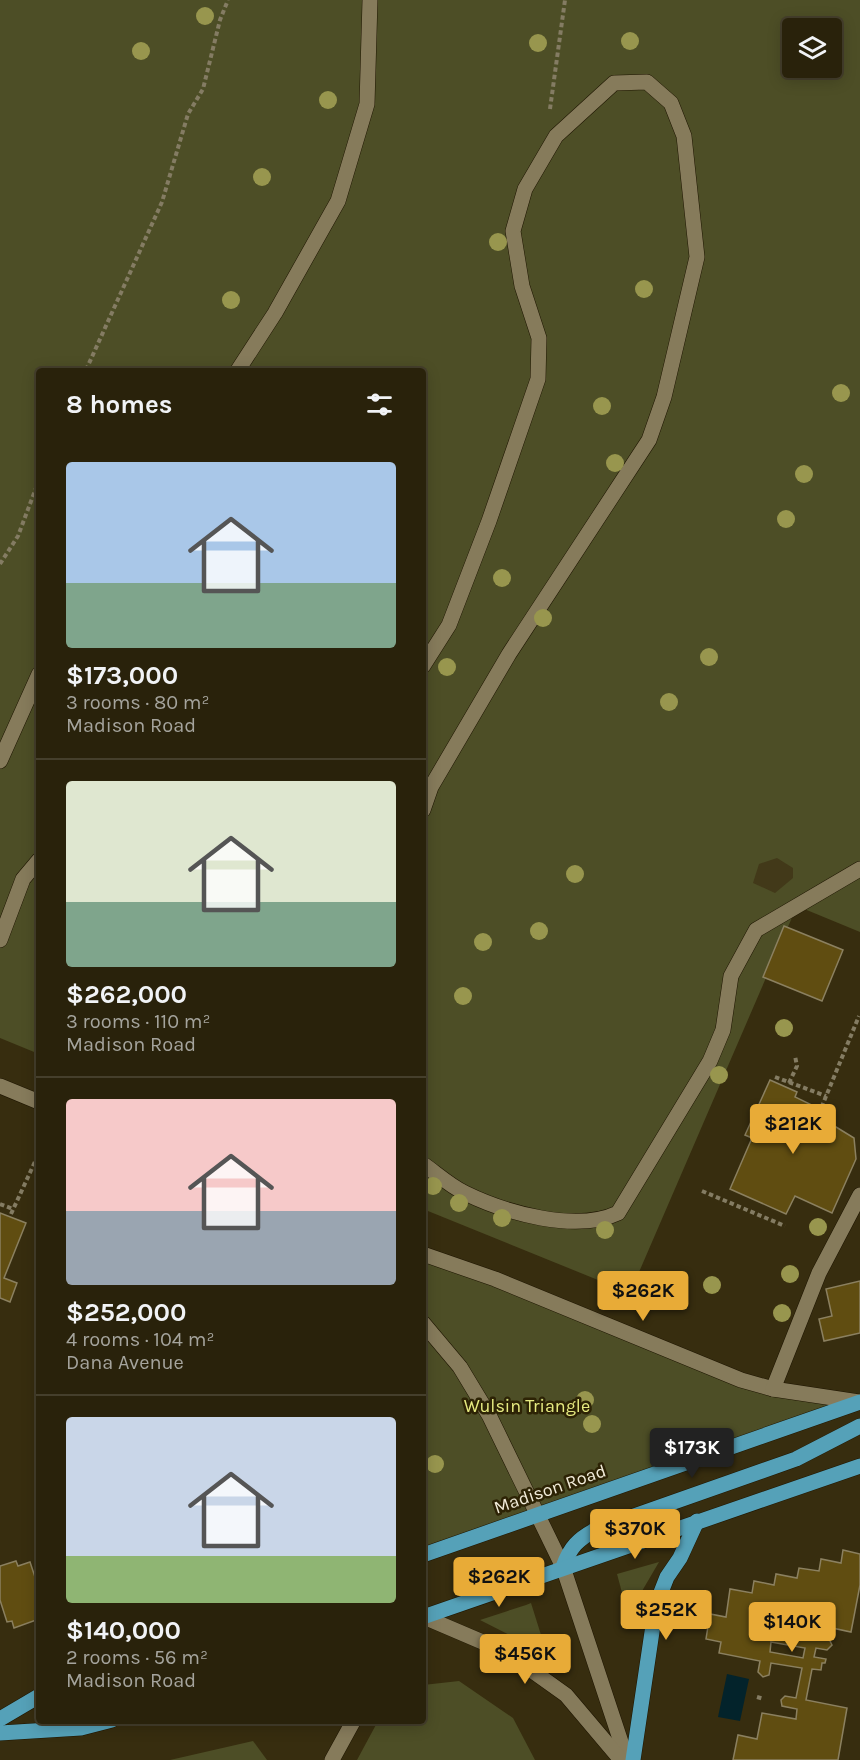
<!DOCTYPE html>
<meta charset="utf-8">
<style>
body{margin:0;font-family:Karla,sans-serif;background:#312a14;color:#f1f3f6;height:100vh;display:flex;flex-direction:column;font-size:22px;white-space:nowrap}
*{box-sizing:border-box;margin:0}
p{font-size:20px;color:#a5a49d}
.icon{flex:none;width:33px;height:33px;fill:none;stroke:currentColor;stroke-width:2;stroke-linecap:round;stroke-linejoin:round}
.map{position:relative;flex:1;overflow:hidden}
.panel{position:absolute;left:36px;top:368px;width:390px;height:1356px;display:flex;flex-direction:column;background:#29220b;border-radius:6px;box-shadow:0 3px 15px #0003,0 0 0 2px #453f2c}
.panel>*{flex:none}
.buttons{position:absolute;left:782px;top:18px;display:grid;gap:12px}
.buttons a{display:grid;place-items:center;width:60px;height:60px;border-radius:6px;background:#29220b;box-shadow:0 3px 15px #0003,0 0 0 2px #453f2c;font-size:30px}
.price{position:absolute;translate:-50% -51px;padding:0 14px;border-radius:6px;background:#e8ab37;color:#111;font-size:20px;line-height:39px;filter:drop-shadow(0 2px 3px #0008)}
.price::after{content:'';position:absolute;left:50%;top:36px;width:18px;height:14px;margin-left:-9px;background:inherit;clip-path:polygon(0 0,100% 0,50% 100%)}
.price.current{background:#222;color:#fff}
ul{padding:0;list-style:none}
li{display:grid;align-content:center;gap:12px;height:318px;padding:0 30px}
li+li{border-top:2px solid #453f2c}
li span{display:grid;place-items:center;height:186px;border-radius:6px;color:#555}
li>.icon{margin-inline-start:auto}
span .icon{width:108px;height:108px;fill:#fffc;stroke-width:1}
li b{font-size:26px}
h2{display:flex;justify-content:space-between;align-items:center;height:72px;padding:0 30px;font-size:26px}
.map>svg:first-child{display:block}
</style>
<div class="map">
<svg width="860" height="1760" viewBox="0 0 860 1760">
<rect width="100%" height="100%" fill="#372d0f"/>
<g fill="#4d4e26" fill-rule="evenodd">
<path d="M0,0H860V932L797,906L630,1293L423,1209V370H39V1054L0,1038ZM792,28H831V68H792Z"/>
<polygon points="423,1254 741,1380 860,1402 423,1555"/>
<polygon points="659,1562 628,1615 617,1574"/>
<polygon points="531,1603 547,1654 480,1620 526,1605"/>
<polygon points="459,1681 513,1718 535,1760 357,1760 378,1721 423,1720 423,1685"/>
<polygon points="253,1741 267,1760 170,1760"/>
</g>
<polygon fill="#423919" points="777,858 793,868 793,878 775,893 753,883 759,864"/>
<polygon fill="#03232b" points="727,1674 749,1679 740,1721 718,1717"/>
<g fill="#604d11" stroke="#8b8060" stroke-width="1.5" fill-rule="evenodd">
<polygon points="784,926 843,950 822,1001 763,977"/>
<polygon points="770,1080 797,1092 795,1097 816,1107 806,1129 821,1136 836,1127 854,1138 856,1159 832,1213 795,1196 786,1214 730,1189 752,1138 745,1135"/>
<polygon points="0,1213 26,1223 4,1278 17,1283 10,1302 0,1298"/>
<polygon points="860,1281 860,1333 824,1341 819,1319 832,1316 826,1289"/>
<path d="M843,1550L860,1554V1585L851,1632L818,1625L815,1636L829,1639L832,1645L827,1650L816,1648L814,1657L826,1659L825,1663H822L821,1670L812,1669L806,1700L847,1708L838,1760H733L738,1735L757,1739L762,1713L796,1719L797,1709L782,1706L781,1700L785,1696L796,1698L802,1668L771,1663L769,1675L763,1677L758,1672L760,1661L719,1653L721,1642L706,1639L710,1614L726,1617L730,1589L752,1593L754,1581L774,1585L776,1574L797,1578L799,1568L819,1571L821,1559L841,1563ZM771,1642L805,1648L803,1658L770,1652Z"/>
<polygon points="16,1561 18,1566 30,1562 39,1589 39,1619 14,1628 12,1621 7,1622 0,1600 0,1566"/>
</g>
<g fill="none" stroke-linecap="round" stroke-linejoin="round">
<g stroke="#1e1500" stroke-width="16">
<g id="minor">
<polyline points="238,370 275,313 338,201 367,104 370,0"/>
<polyline points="423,666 449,625 489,521 538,379 539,338 522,286 513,231 525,189 556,136 614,83 647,82 671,103 684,136 697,257 664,397 649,440 509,654 431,787 423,810"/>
<polyline points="0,761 39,674"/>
<polyline points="0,940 23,879 39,860"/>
<polyline points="0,1086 39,1102"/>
<path d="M423,1164C436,1173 450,1186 465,1193C506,1213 576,1233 618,1213L710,1061L723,1030L731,976L756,930L860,869"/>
<polyline points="423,1254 495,1279 741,1380 773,1389 860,1402"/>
<polyline points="423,1323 460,1367 489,1415 563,1567 627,1760"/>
<polyline points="773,1389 819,1273 860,1195"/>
<polyline points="424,1617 506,1652 566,1695 621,1760"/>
<polyline points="332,1760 354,1720"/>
</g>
</g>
<g stroke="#1e1500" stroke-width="16">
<g id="major">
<polyline points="423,1555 860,1402"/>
<path d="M563,1567C570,1547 578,1539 597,1529L796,1459L860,1426"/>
<polyline points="423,1617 860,1466"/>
<polyline points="0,1719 39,1696"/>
<polyline points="0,1733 81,1728 112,1720"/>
<polyline points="633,1760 656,1605 667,1577 680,1558 697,1521"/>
</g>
</g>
<g stroke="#847c63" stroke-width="4" stroke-dasharray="4.5 3" stroke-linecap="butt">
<polyline points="550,109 565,0"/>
<polyline points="86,370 162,202 188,114 203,89 220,20 228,0"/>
<polyline points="0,564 18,536 39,480"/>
<polyline points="775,1077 826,1096"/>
<polyline points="789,1083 797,1066 795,1056"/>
<polyline points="813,1128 859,1016"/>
<polyline points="702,1191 785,1226"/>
<polyline points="0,1204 13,1209"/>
<polyline points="11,1214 39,1153"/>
<polyline points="757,1697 764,1699"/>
</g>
<use href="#minor" stroke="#867b5b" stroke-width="15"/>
<use href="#major" stroke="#55a1b8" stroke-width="15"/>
</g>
<g fill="#98964e">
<circle cx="205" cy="16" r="9"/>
<circle cx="630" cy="41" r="9"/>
<circle cx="538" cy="43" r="9"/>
<circle cx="141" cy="51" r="9"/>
<circle cx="328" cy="100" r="9"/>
<circle cx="262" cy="177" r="9"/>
<circle cx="498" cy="242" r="9"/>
<circle cx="644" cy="289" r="9"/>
<circle cx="231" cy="300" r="9"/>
<circle cx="841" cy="393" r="9"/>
<circle cx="602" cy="406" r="9"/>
<circle cx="615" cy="463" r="9"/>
<circle cx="804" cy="474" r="9"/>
<circle cx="786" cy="519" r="9"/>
<circle cx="502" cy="578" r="9"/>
<circle cx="543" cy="618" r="9"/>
<circle cx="709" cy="657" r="9"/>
<circle cx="447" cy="667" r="9"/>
<circle cx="669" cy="702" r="9"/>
<circle cx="575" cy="874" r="9"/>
<circle cx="539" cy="931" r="9"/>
<circle cx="483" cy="942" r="9"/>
<circle cx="463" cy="996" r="9"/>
<circle cx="784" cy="1028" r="9"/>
<circle cx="719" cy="1075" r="9"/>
<circle cx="433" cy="1186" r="9"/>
<circle cx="459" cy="1203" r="9"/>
<circle cx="502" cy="1218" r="9"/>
<circle cx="818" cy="1227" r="9"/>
<circle cx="605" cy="1230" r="9"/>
<circle cx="790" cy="1274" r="9"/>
<circle cx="712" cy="1285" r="9"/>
<circle cx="782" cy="1313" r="9"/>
<circle cx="585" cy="1400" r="9"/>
<circle cx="592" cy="1424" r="9"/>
<circle cx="435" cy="1464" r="9"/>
</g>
<g text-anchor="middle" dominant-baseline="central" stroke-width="5" stroke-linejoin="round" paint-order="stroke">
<g font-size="18" fill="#e7eb81" stroke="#2d2305">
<text x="527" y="1406">Wulsin Triangle</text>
</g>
<g font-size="18" fill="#f2ecda" stroke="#2d2305">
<text transform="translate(550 1489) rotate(-19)">Madison Road</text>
</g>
</g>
</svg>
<div class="buttons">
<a><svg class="icon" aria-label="layers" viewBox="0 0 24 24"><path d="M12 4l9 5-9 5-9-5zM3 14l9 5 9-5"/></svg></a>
</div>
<b class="price" style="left:793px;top:1155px">$212K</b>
<b class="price" style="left:643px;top:1322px">$262K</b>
<b class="price current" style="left:692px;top:1479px">$173K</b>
<b class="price" style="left:635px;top:1560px">$370K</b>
<b class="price" style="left:499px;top:1608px">$262K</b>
<b class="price" style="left:666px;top:1641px">$252K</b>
<b class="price" style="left:792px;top:1653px">$140K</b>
<b class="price" style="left:525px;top:1685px">$456K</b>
<section class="panel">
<h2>8 homes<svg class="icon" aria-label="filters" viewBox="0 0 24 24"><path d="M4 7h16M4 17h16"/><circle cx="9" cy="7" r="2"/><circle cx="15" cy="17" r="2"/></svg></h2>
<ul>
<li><span style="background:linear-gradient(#a9c7e8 65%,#7fa58c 0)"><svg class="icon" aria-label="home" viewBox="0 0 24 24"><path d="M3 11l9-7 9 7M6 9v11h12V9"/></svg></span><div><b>$173,000</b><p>3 rooms · 80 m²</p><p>Madison Road</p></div></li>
<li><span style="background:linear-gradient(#dfe7d0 65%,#7fa58c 0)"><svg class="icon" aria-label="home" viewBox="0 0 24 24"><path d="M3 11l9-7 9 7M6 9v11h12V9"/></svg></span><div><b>$262,000</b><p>3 rooms · 110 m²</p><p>Madison Road</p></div></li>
<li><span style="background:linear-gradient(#f6c9c9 60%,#9aa5b1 0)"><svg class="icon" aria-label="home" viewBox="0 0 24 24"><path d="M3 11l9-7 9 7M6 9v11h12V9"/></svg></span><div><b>$252,000</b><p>4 rooms · 104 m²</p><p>Dana Avenue</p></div></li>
<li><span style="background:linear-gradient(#c9d6e8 75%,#8fb573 0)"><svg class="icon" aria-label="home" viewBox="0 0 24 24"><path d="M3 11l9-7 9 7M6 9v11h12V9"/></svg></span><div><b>$140,000</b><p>2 rooms · 56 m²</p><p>Madison Road</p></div></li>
</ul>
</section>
</div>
